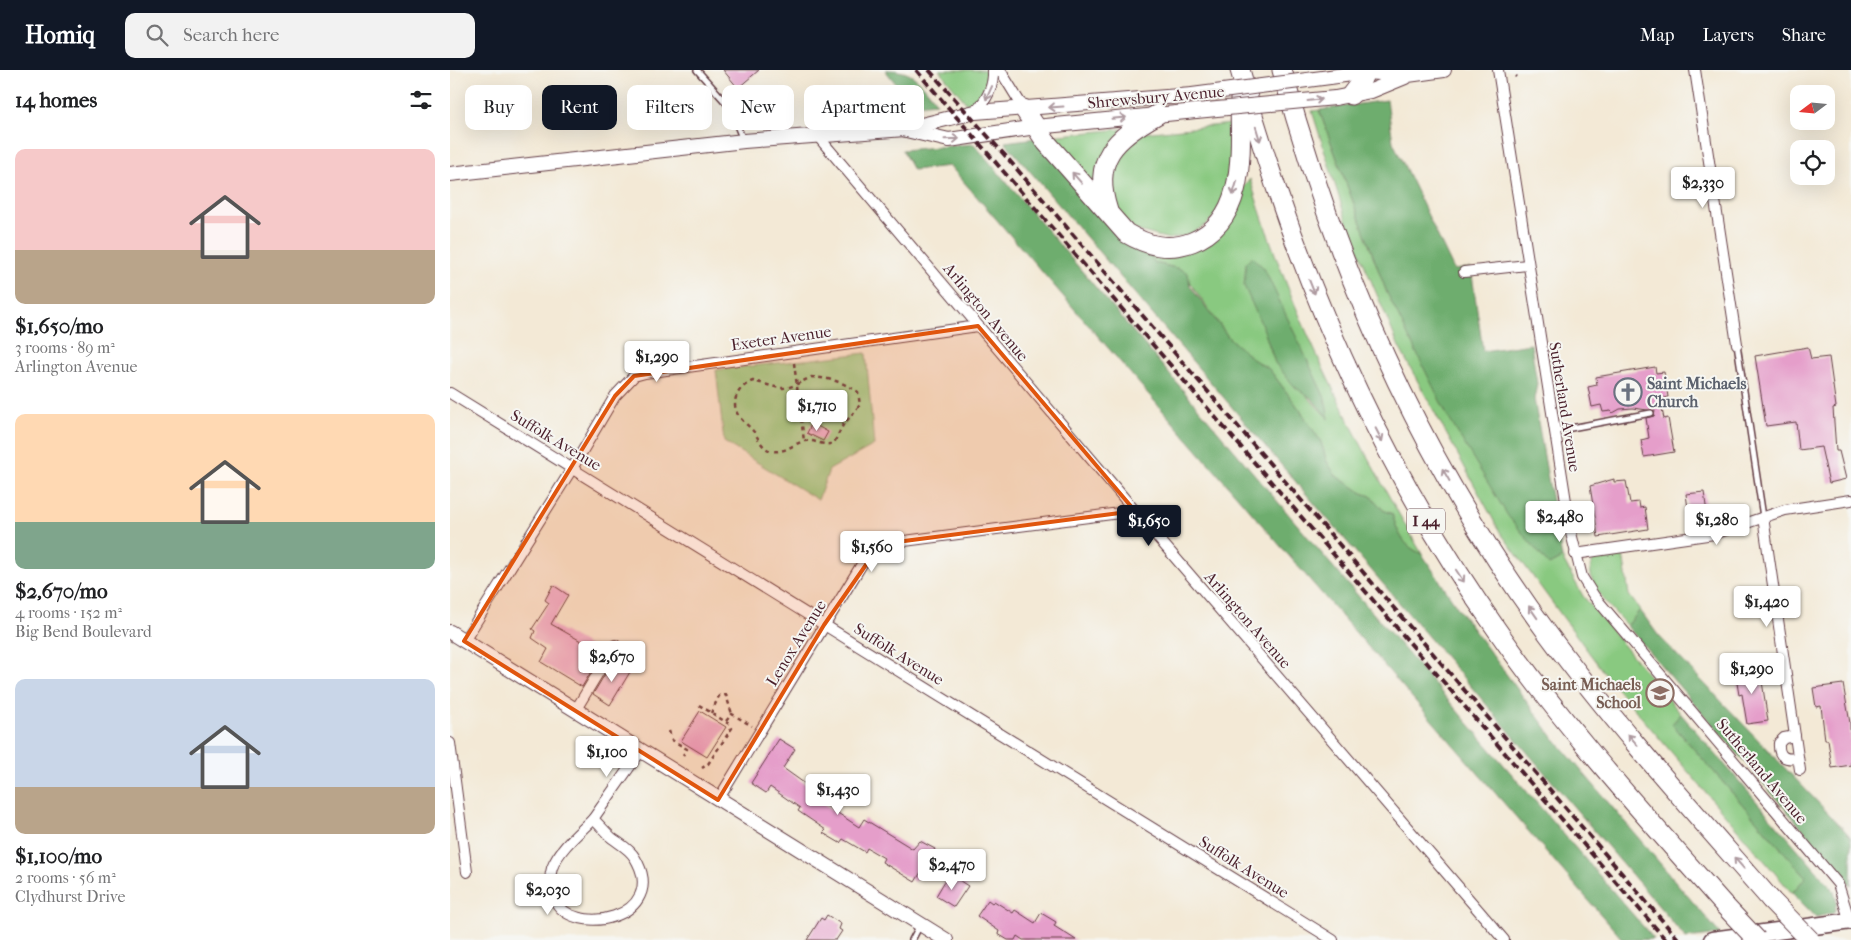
<!DOCTYPE html>
<meta charset="utf-8">
<style>
body{margin:0;font-family:"IM FELL French Canon",serif;background:#f2f2f2;color:#202124;height:100vh;display:flex;flex-direction:column;font-size:19px;white-space:nowrap}
*{box-sizing:border-box;margin:0}
p{font-size:16px;color:#757577}
.icon{flex:none;width:28px;height:28px;fill:none;stroke:currentColor;stroke-width:2;stroke-linecap:round;stroke-linejoin:round}
.map{position:relative;flex:1;overflow:hidden}
.sheet{display:flex;flex-direction:column;background:#fff;width:450px}
.sheet>*{flex:none}
.guide{position:absolute;left:15px;top:15px;width:475px;height:45px;display:flex;gap:10px}
.needle{width:32px;rotate:254deg}
.controls{position:absolute;left:1340px;top:15px;display:grid;gap:10px}
.controls a{display:grid;place-items:center;width:45px;height:45px;border-radius:10px;background:#fff;box-shadow:0 5px 20px #0002;font-size:25px}
.price{position:absolute;translate:-50% -42px;padding:0 11px;border-radius:5px;background:#fff;color:#222;font-size:16px;line-height:32px;filter:drop-shadow(0 1px 2px #0008)}
.price::after{content:'';position:absolute;left:50%;top:30px;width:15px;height:11px;margin-left:-8px;background:inherit;clip-path:polygon(0 0,100% 0,50% 100%)}
.price.on{background:#111827;color:#fff}
ul{padding:0;list-style:none}
li{display:grid;align-content:center;gap:10px;height:265px;padding:0 15px}
li span{display:grid;place-items:center;height:155px;border-radius:10px;color:#555}
li>.icon{margin-inline-start:auto}
span .icon{width:90px;height:90px;fill:#fffc;stroke-width:1}
li b{font-size:21px}
h2{display:flex;justify-content:space-between;align-items:center;height:60px;padding:0 15px;font-size:21px}
.chip{padding:0 18px;border-radius:10px;background:#fff;box-shadow:0 5px 20px #0002;font-size:18px;line-height:45px}
.chip.on{background:#111827;color:#fff}
header{display:flex;align-items:center;gap:30px;box-sizing:border-box;height:70px;padding:0 25px;background:#111827;color:#fff}
header strong{font-size:24px}
nav{display:flex;gap:28px;margin-inline-start:auto;font-size:18px}
.search{width:350px;height:45px;background:#f2f2f2;display:flex;align-items:center;gap:12px;box-sizing:border-box;padding:0 18px;border-radius:10px;color:#757577;font-size:19px}
main{display:flex;flex:1;min-height:0}
.map>svg:first-child{display:block}
</style>
<header>
<strong>Homiq</strong>
<div class="search"><svg class="icon" aria-label="search" viewBox="0 0 24 24"><circle cx="10" cy="10" r="6"/><path d="M15 15l6 6"/></svg>Search here</div>
<nav><a>Map</a><a>Layers</a><a>Share</a></nav>
</header>
<main>
<section class="sheet">
<h2>14 homes<svg class="icon" aria-label="filters" viewBox="0 0 24 24"><path d="M4 7h16M4 17h16"/><circle cx="9" cy="7" r="2"/><circle cx="15" cy="17" r="2"/></svg></h2>
<ul>
<li><span style="background:linear-gradient(#f6c9c9 65%,#b9a48a 0)"><svg class="icon" aria-label="home" viewBox="0 0 24 24"><path d="M3 11l9-7 9 7M6 9v11h12V9"/></svg></span><div><b>$1,650/mo</b><p>3 rooms · 89 m²</p><p>Arlington Avenue</p></div></li>
<li><span style="background:linear-gradient(#ffd9b3 70%,#7fa58c 0)"><svg class="icon" aria-label="home" viewBox="0 0 24 24"><path d="M3 11l9-7 9 7M6 9v11h12V9"/></svg></span><div><b>$2,670/mo</b><p>4 rooms · 152 m²</p><p>Big Bend Boulevard</p></div></li>
<li><span style="background:linear-gradient(#c9d6e8 70%,#b9a48a 0)"><svg class="icon" aria-label="home" viewBox="0 0 24 24"><path d="M3 11l9-7 9 7M6 9v11h12V9"/></svg></span><div><b>$1,100/mo</b><p>2 rooms · 56 m²</p><p>Clydhurst Drive</p></div></li>
</ul>
</section>
<div class="map">
<svg width="1401" height="870" viewBox="0 0 1401 870">
<rect width="100%" height="100%" fill="#f6f6f2"/>
<filter id="ink" filterUnits="userSpaceOnUse"><feTurbulence type="fractalNoise" baseFrequency=".02" numOctaves="2"/><feDisplacementMap in="SourceGraphic" scale="10" xChannelSelector="R" yChannelSelector="G"/><feConvolveMatrix kernelMatrix="1 2 1 2 8 2 1 2 1" color-interpolation-filters="sRGB"/></filter>
<filter id="wash" filterUnits="userSpaceOnUse"><feTurbulence type="fractalNoise" baseFrequency=".0096" numOctaves="4" result="noise"/><feDisplacementMap in="SourceGraphic" scale="20" xChannelSelector="R" yChannelSelector="G"/><feGaussianBlur stdDeviation="1.12" result="paint"/><feColorMatrix in="noise" values="0 0 0 0 0 0 0 0 0 0 0 0 0 0 0 0 0 1.4 0 .05"/><feComposite in="paint" operator="in"/></filter>
<g filter="url(#wash)">
<rect width="100%" height="100%" fill="#f3e9d6"/>
<g fill="#89c980" stroke="#6a7456" fill-rule="evenodd">
<path d="M489,0H536C541,15 530,28 517,34Z"/>
<polygon points="869,40 937,223 1099,494 1112,488 1133,526 1231,644 1222,654 1356,807 1342,823 1157,607 1050,462 949,277 898,156 862,41"/>
<polygon points="781,54 783,104 769,141 756,155 738,165 719,169 685,160 671,146 660,130 658,113 669,78 692,63"/>
<polygon points="672,59 647,121 600,66"/>
<path d="M800,109C840,243 902,364 972,484C952,476 948,462 942,444L933,440L921,426L912,423L886,406L877,392L871,372L850,340L819,299L804,290L779,268L730,199L705,193L698,181L736,182ZM814,260L855,288L875,328L878,348L825,293Z"/>
<polygon points="416,283 424,375 379,400 368,430 274,372 266,300"/>
<path d="M1173,484L1179,525L1190,540L1177,556C1163,539 1130,512 1144,489Z"/>
</g>
<g fill="#6ead6e" stroke="#5c664c">
<path d="M435,0C464,0 470,11 487,33L463,35Z"/>
<polygon points="937,30 943,72 1004,200 1021,198 1033,281 1081,274 1087,314 1084,329 1112,488 1099,495 1058,446 998,347 937,223 869,40"/>
<path d="M586,68L698,181L705,193L730,199L738,203L740,216L779,268L804,290L819,299L850,340L871,372L877,392L886,406L912,423L921,426L933,440L942,444C948,462 952,476 972,484L1009,540L1102,666L1270,864L1236,868L555,72Z"/>
<polygon points="524,74 879,492 1204,869 1173,870 500,96 463,100 452,80"/>
<polygon points="802,187 814,198 875,328 879,349 862,329 845,317 825,293 814,260 794,216 796,193"/>
<polygon points="1190,540 1208,565 1401,767 1401,815 1177,556"/>
<polygon points="1231,644 1384,821 1387,832 1384,843 1366,847 1342,823 1356,807 1222,654"/>
</g>
<g id="blocks">
<g fill="#e59eca">
<polygon points="273,0 309,0 288,18"/>
<polygon points="1358,277 1361,289 1379,287 1386,337 1383,338 1386,381 1389,381 1396,409 1379,413 1371,377 1349,380 1346,352 1316,356 1305,286"/>
<polygon points="1205,297 1206,303 1214,302 1218,327 1210,329 1214,349 1218,348 1224,382 1194,387 1191,370 1199,368 1196,348 1204,346 1205,341 1183,338 1170,339 1163,343 1161,341 1153,342 1151,335 1142,337 1138,317 1147,315 1146,307"/>
<polygon points="362,353 378,362 373,371 357,363"/>
<polygon points="1164,409 1164,412 1176,411 1180,433 1189,432 1190,438 1195,437 1198,459 1148,467 1140,416"/>
<polygon points="1254,422 1258,450 1240,453 1236,424"/>
<polygon points="103,515 118,525 101,554 152,583 132,617 91,592 98,579 82,568 85,561 82,559 99,533 95,530"/>
<polygon points="163,591 180,602 160,635 143,624"/>
<polygon points="1310,598 1318,651 1297,654 1292,624 1289,625 1285,601"/>
<polygon points="1393,614 1400,653 1401,695 1382,698 1378,670 1375,670 1371,636 1366,637 1363,618"/>
<polygon points="250,641 276,657 257,687 231,671"/>
<polygon points="329,669 345,679 333,698 361,718 367,708 385,718 374,734 409,757 414,749 463,779 470,771 485,779 465,812 432,792 434,788 417,778 415,782 393,769 390,773 373,763 376,760 348,741 350,738 320,717 316,723 301,713"/>
<polygon points="499,804 518,816 504,837 486,826"/>
<polygon points="538,830 542,833 544,831 563,843 565,840 585,853 591,843 606,852 604,856 626,870 573,870 567,866 565,870 558,870 548,864 549,861 527,846"/>
<polygon points="377,845 391,854 389,859 392,861 386,870 357,870 371,848 374,850"/>
</g>
</g>
</g>
<g filter="url(#ink)">
<use href="#blocks" fill-opacity="0" stroke="#633d45" stroke-width="1"/>
<g fill="none" stroke-linecap="round" stroke-linejoin="round">
<g stroke="#633d45" stroke-width="8">
<g id="lane">
<polyline points="247,0 279,36 293,70"/>
<polyline points="1287,274 1313,447"/>
<polyline points="1105,361 1201,343"/>
<polyline points="462,870 470,855"/>
</g>
</g>
<g stroke="#633d45" stroke-width="12">
<g id="street">
<polyline points="550,0 574,39"/>
<polyline points="1048,0 1121,463 1132,507 1144,526 1388,814 1401,855"/>
<polyline points="1245,0 1287,274"/>
<path d="M525,42C537,30 544,17 543,0"/>
<polyline points="366,64 685,441 1054,870"/>
<polyline points="1014,202 1077,195"/>
<polyline points="0,323 883,870"/>
<polyline points="1313,447 1350,700"/>
<polyline points="1125,484 1264,464 1335,440 1401,430"/>
<polyline points="14,571 123,397 165,326 184,306 195,303 528,256"/>
<polyline points="125,641 165,575"/>
<path d="M1345,666L1334,668L1329,673C1328,687 1335,690 1348,688"/>
<polyline points="0,673 17,802"/>
<polyline points="268,730 412,494 427,479 439,473 685,441"/>
<path d="M143,749C150,755 155,762 162,768C170,774 180,779 185,788C221,848 121,870 104,828C101,819 99,807 102,798C109,779 129,763 143,749Z"/>
<polyline points="143,749 190,682"/>
</g>
</g>
<g stroke="#633d45" stroke-width="16">
<g id="secondary">
<polyline points="880,7 916,2 958,5 994,0"/>
<polyline points="885,28 921,21 955,7"/>
<polyline points="456,60 499,70 586,57 746,41"/>
<polyline points="0,104 294,71 455,59 525,42 742,25"/>
<polyline points="0,562 496,870"/>
</g>
</g>
<g stroke="#633d45" stroke-width="19">
<polyline id="primary" points="1262,870 1401,851"/>
</g>
<g stroke="#633d45" stroke-width="21">
<g id="highway">
<path d="M790,0C845,200 927,390 1047,560C1115,658 1196,747 1275,836"/>
<path d="M832,0C887,202 973,394 1098,564C1167,657 1245,743 1321,830"/>
<polyline points="901,25 910,13 916,0"/>
<path d="M574,39L596,72L676,163C698,176 718,181 742,172C799,150 790,76 790,26"/>
<path d="M658,141C641,89 665,68 708,44"/>
</g>
</g>
<g stroke="#633d45" stroke-width="2.5" stroke-dasharray="4 4" stroke-linecap="butt">
<polyline points="1065,6 1066,7"/>
<polyline points="344,293 354,371"/>
<path d="M361,307C380,308 393,312 408,322L410,335L393,355L384,373C373,377 365,369 354,371C343,374 336,383 322,381C312,379 309,369 304,362C299,356 292,351 288,345C280,330 289,316 303,311C335,319 331,323 361,307Z"/>
<polyline points="249,635 279,654 282,658 258,694 252,698"/>
<polyline points="261,643 269,626 276,625 282,644"/>
<polyline points="276,651 282,644 302,656"/>
<polyline points="219,661 222,670 237,679 233,685"/>
</g>
<use href="#lane" stroke="#fff" stroke-width="5"/>
<use href="#street" stroke="#fff" stroke-width="10"/>
<use href="#secondary" stroke="#fff" stroke-width="14"/>
<use href="#primary" stroke="#fff" stroke-width="16"/>
<use href="#highway" stroke="#fff" stroke-width="19"/>
<g stroke="#4a1f2b" stroke-width="4" stroke-dasharray="8 4" stroke-linecap="butt">
<polyline points="466,0 1216,870"/>
<polyline points="479,0 559,90 1229,870"/>
</g>
<g stroke="#633d45" stroke-width="16" stroke-linecap="butt">
<g id="secondary-bridge">
<polyline points="742,25 880,7"/>
<polyline points="746,41 885,28"/>
</g>
</g>
<g stroke="#633d45" stroke-width="21" stroke-linecap="butt">
<g id="highway-bridge">
<polyline points="1321,830 1360,870"/>
<polyline points="1275,836 1307,870"/>
</g>
</g>
<use href="#secondary-bridge" stroke="#fff" stroke-width="14"/>
<use href="#highway-bridge" stroke="#fff" stroke-width="19"/>
</g>
<defs><path id="oneway-shaft" d="M-6 0H5M1.5-3L5.5 0L1.5 3" fill="none" stroke-width="1.6" stroke-linecap="round" stroke-linejoin="round" transform="scale(1.25)"/></defs>
<g stroke="#ae9aa0">
<use href="#oneway-shaft" transform="translate(539 23) rotate(114)"/>
<use href="#oneway-shaft" transform="translate(865 30) rotate(-7)"/>
<use href="#oneway-shaft" transform="translate(606 37) rotate(176)"/>
<use href="#oneway-shaft" transform="translate(669 48) rotate(-5)"/>
<use href="#oneway-shaft" transform="translate(808 64) rotate(73)"/>
<use href="#oneway-shaft" transform="translate(502 69) rotate(-2)"/>
<use href="#oneway-shaft" transform="translate(627 108) rotate(-131)"/>
<use href="#oneway-shaft" transform="translate(785 118) rotate(107)"/>
<use href="#oneway-shaft" transform="translate(862 217) rotate(68)"/>
<use href="#oneway-shaft" transform="translate(929 365) rotate(63)"/>
<use href="#oneway-shaft" transform="translate(996 405) rotate(-120)"/>
<use href="#oneway-shaft" transform="translate(1010 506) rotate(57)"/>
<use href="#oneway-shaft" transform="translate(1083 542) rotate(-125)"/>
<use href="#oneway-shaft" transform="translate(1183 670) rotate(-130)"/>
<use href="#oneway-shaft" transform="translate(1289 793) rotate(-131)"/>
</g>
</g>
<path fill="#e0560e" fill-opacity="0.2" stroke="#e0560e" stroke-width="4" stroke-linejoin="round" d="M528,256L685,441L439,473L427,479L374,555L268,730L14,571L165,326L184,306Z"/>
<defs>
<g id="church-ring" transform="scale(1.4375)"><circle r="9.5" fill="#f6f6f2" stroke="#6b7280" stroke-width="1.5"/><path d="M-1.2-6h2.4v3.5h3.3v2.4h-3.3V6h-2.4V-.1h-3.3v-2.4h3.3Z" fill="#6b7280"/></g>
<g id="school-ring" transform="scale(1.4375)"><circle r="9.5" fill="#f6f6f2" stroke="#8d6e63" stroke-width="1.5"/><path d="M0-5L7-2L0 1L-7-2ZM-4 1L0 2.5L4 1V4Q0 6-4 4Z" fill="#8d6e63"/></g>
</defs>
<g fill-rule="evenodd">
<use href="#church-ring" x="1178" y="322"/>
<use href="#school-ring" x="1210" y="623"/>
</g>
<g text-anchor="middle" dominant-baseline="central" stroke-width="4" stroke-linejoin="round" paint-order="stroke">
<rect fill="#f6f6f2" stroke="#7e6067" stroke-width="1" x="957" y="438.5" width="38" height="25" rx="4"/>
<g font-size="15" font-weight="bold" fill="#4a1f2b">
<text x="976" y="451">I 44</text>
</g>
<g font-size="16" fill="#4a1f2b" stroke="#f6f6f2">
<text transform="translate(706 27) rotate(-5)">Shrewsbury Avenue</text>
<text transform="translate(536 242) rotate(50)">Arlington Avenue</text>
<text transform="translate(331 268) rotate(-8)">Exeter Avenue</text>
<text transform="translate(1115 337) rotate(81)">Sutherland Avenue</text>
<text transform="translate(106 370) rotate(31)">Suffolk Avenue</text>
<text transform="translate(798 550) rotate(49)">Arlington Avenue</text>
<text transform="translate(346 573) rotate(-58)">Lenox Avenue</text>
<text transform="translate(449 584) rotate(32)">Suffolk Avenue</text>
<text transform="translate(1312 701) rotate(50)">Sutherland Avenue</text>
<text transform="translate(794 797) rotate(32)">Suffolk Avenue</text>
</g>
<g font-size="16" font-weight="bold" fill="#5b616d" stroke="#f6f6f2" text-anchor="start">
<text x="1197" y="313">Saint Michaels<tspan x="1197" dy="18">Church</tspan></text>
</g>
<g font-size="16" font-weight="bold" fill="#785e54" stroke="#f6f6f2" text-anchor="end">
<text x="1191" y="614">Saint Michaels<tspan x="1191" dy="18">School</tspan></text>
</g>
</g>
</svg>
<div class="controls">
<a><svg class="needle" viewBox="-14 -14 28 28"><path d="M0-13l5 13h-10z" fill="#e53935"/><path d="M0 13l5-13h-10z" fill="#757577"/></svg></a>
<a><svg class="icon" aria-label="locate" viewBox="0 0 24 24"><circle cx="12" cy="12" r="6"/><path d="M12 2v4M12 18v4M2 12h4M18 12h4"/></svg></a>
</div>
<b class="price" style="left:1253px;top:139px">$2,330</b>
<b class="price" style="left:207px;top:313px">$1,290</b>
<b class="price" style="left:367px;top:362px">$1,710</b>
<b class="price" style="left:1110px;top:473px">$2,480</b>
<b class="price" style="left:1267px;top:476px">$1,280</b>
<b class="price on" style="left:699px;top:477px">$1,650</b>
<b class="price" style="left:422px;top:503px">$1,560</b>
<b class="price" style="left:1317px;top:558px">$1,420</b>
<b class="price" style="left:162px;top:613px">$2,670</b>
<b class="price" style="left:1302px;top:625px">$1,290</b>
<b class="price" style="left:157px;top:708px">$1,100</b>
<b class="price" style="left:388px;top:746px">$1,430</b>
<b class="price" style="left:502px;top:821px">$2,470</b>
<b class="price" style="left:98px;top:846px">$2,030</b>
<div class="guide">
<a class="chip">Buy</a>
<a class="chip on">Rent</a>
<a class="chip">Filters</a>
<a class="chip">New</a>
<a class="chip">Apartment</a>
</div>
</div>
</main>
